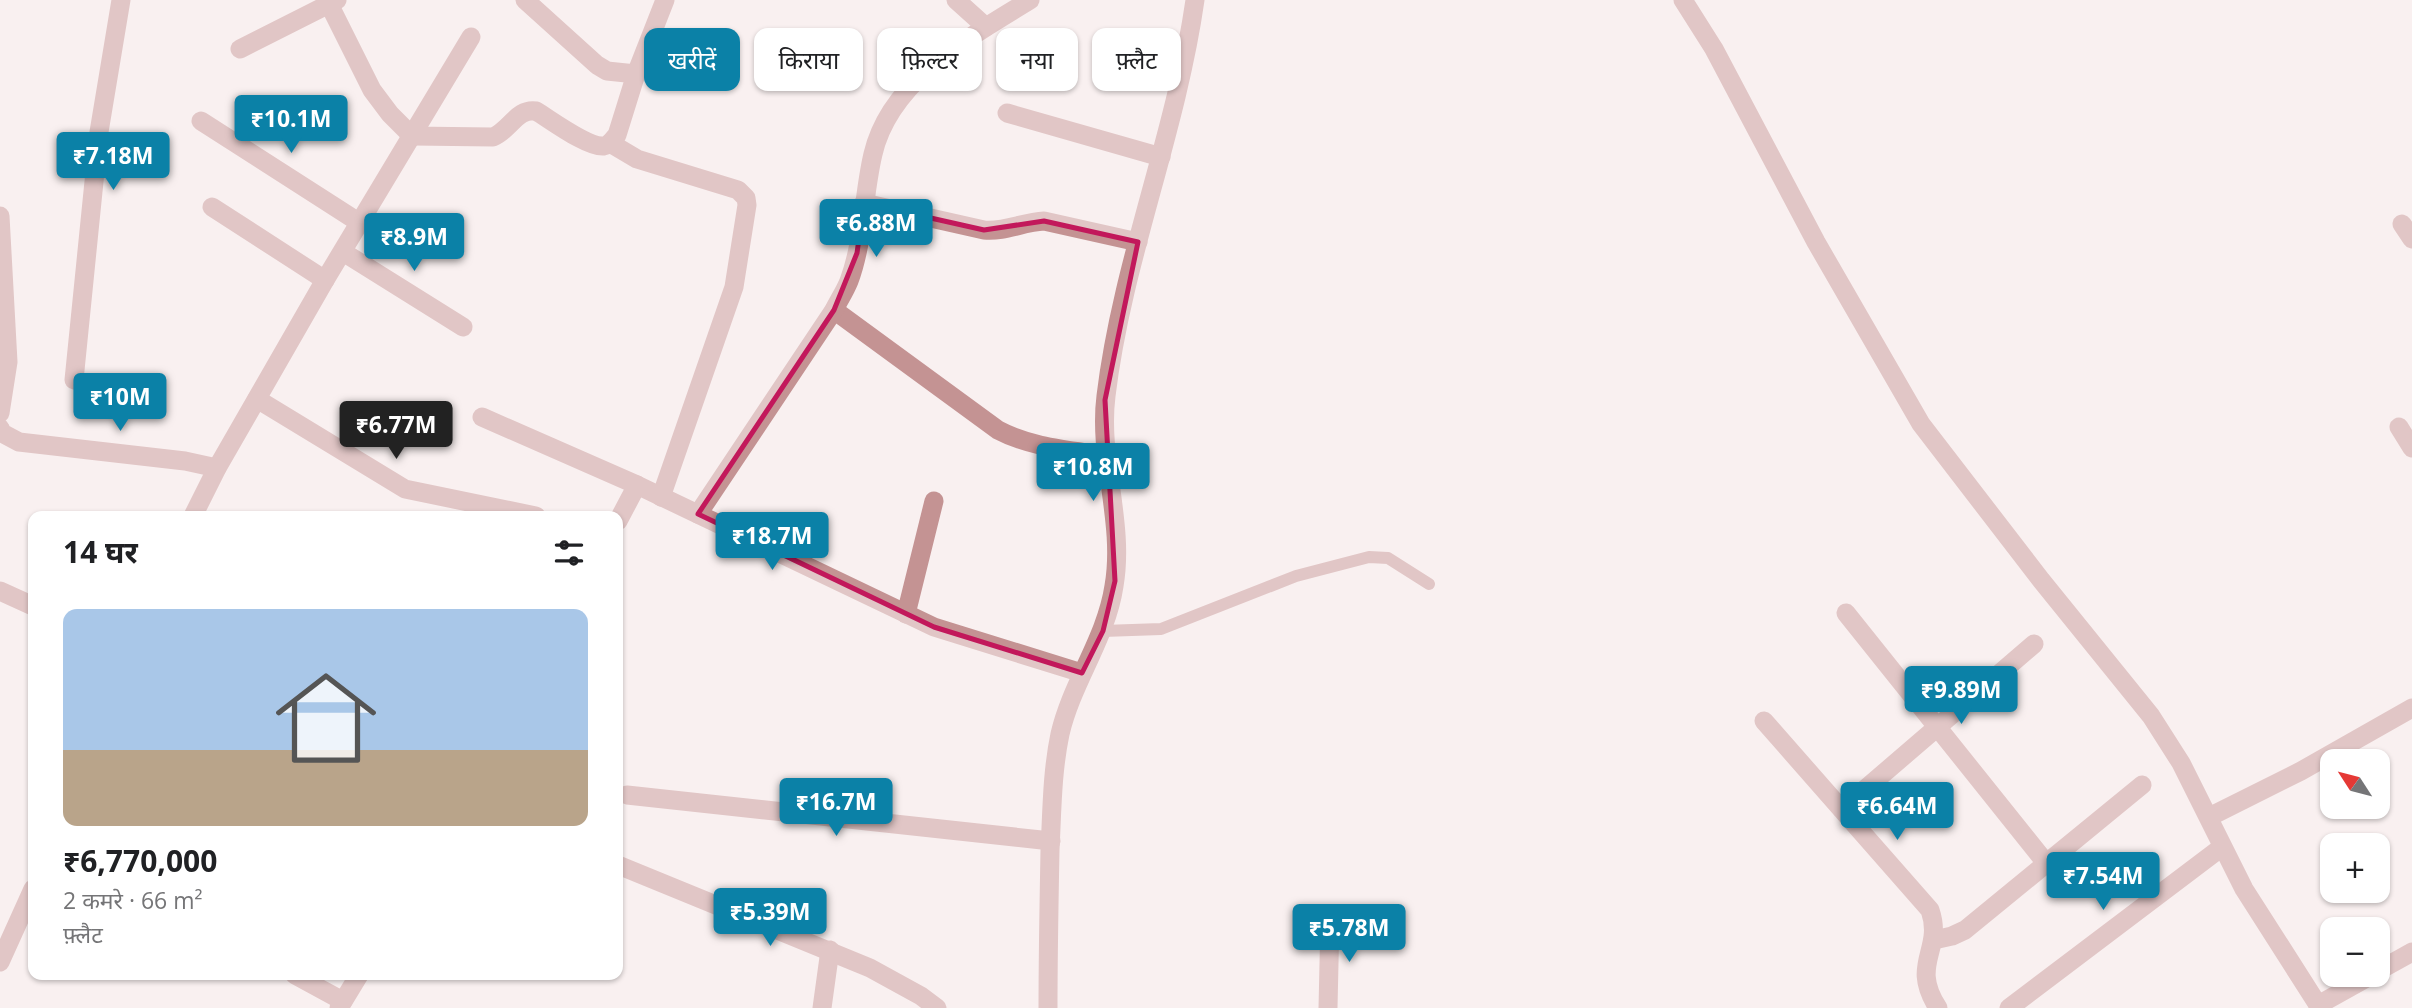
<!DOCTYPE html>
<html lang="hi">
<meta charset="utf-8">
<style>
body{margin:0;font-family:"Open Sans","Noto Sans Devanagari",sans-serif;background:#f2f2f2;color:#202124;height:100vh;display:flex;flex-direction:column;font-size:26px;white-space:nowrap}
*{box-sizing:border-box;margin:0}
p{font-size:23px;color:#757577}
.icon{flex:none;width:38px;height:38px;fill:none;stroke:currentColor;stroke-width:2;stroke-linecap:round;stroke-linejoin:round}
.map{position:relative;flex:1;overflow:hidden}
.details{position:absolute;left:28px;top:511px;width:595px;height:469px;display:flex;flex-direction:column;background:#fff;border-radius:14px;box-shadow:0 2px 5px #0004}
.details>*{flex:none}
.top-card{position:absolute;left:644px;top:28px;width:665px;height:63px;display:flex;gap:14px}
.needle{width:46px;rotate:306deg}
.tools{position:absolute;left:2320px;top:749px;display:grid;gap:14px}
.tools a{display:grid;place-items:center;width:70px;height:70px;border-radius:14px;background:#fff;box-shadow:0 2px 5px #0004;font-size:35px}
.price{position:absolute;translate:-50% -60px;padding:0 16px;border-radius:7px;background:#0b81a7;color:#fff;font-size:23px;line-height:46px;filter:drop-shadow(0 2px 4px #0008)}
.price::after{content:'';position:absolute;left:50%;top:42px;width:21px;height:16px;margin-left:-10px;background:inherit;clip-path:polygon(0 0,100% 0,50% 100%)}
.price.active{background:#222;color:#fff}
ul{padding:0;list-style:none}
li{display:grid;align-content:center;gap:14px;height:371px;padding:0 35px}
li span{display:grid;place-items:center;height:217px;border-radius:14px;color:#555}
li>.icon{margin-inline-start:auto}
span .icon{width:126px;height:126px;fill:#fffc;stroke-width:1}
li b{font-size:30px}
h2{display:flex;justify-content:space-between;align-items:center;height:84px;padding:0 35px;font-size:30px}
.tag{padding:0 24px;border-radius:14px;background:#fff;box-shadow:0 2px 5px #0004;font-size:24px;line-height:63px}
.tag.active{background:#0b81a7;color:#fff}
.map>svg:first-child{display:block}
</style>
<div class="map">
<svg width="2412" height="1008" viewBox="0 0 2412 1008">
<rect width="100%" height="100%" fill="#f9f0f0"/>
<g fill="none" stroke-linecap="round" stroke-linejoin="round">
<polyline stroke="#c49393" stroke-width="12" points="1103,631 1161,629 1296,576 1369,557 1388,558 1429,584"/>
<g stroke="#c49393" stroke-width="19">
<path d="M327,0L372,90L390,114L412,136L493,137C510,130 517,108 536,111C551,120 588,148 604,146C610,145 613,139 617,135L636,74L665,0"/>
<polyline points="525,0 597,65 607,71 636,74"/>
<polyline points="956,0 986,27"/>
<polyline points="1683,0 1714,49 1816,242 1921,424 2041,580 2151,716 2181,763 2244,889 2320,1008"/>
<polyline points="240,49 337,0"/>
<polyline points="1007,113 1161,157"/>
<polyline points="201,121 360,223"/>
<polyline points="610,143 637,159 738,190 746,198 747,205 734,287 661,497"/>
<path d="M864,203L984,230C1005,232 1023,222 1044,221L1138,242"/>
<polyline points="212,207 325,280"/>
<polyline points="0,216 8,362 0,413"/>
<polyline points="2402,224 2412,239"/>
<polyline points="343,252 463,327"/>
<path d="M834,310L998,430C1032,448 1070,450 1108,456"/>
<polyline points="74,380 99,132 121,0"/>
<polyline points="257,399 405,489 536,516"/>
<polyline points="482,417 637,485 934,627 1082,673"/>
<polyline points="2399,427 2412,448"/>
<polyline points="0,428 2,433 19,442 185,461 217,468"/>
<path d="M698,514L834,310C839,300 845,291 849,281C864,241 863,196 873,154C890,80 970,37 1030,0"/>
<polyline points="193,516 217,468 325,280 471,37"/>
<polyline points="618,521 637,485"/>
<polyline points="0,591 33,606"/>
<polyline points="1846,613 2046,863"/>
<polyline points="906,614 934,501"/>
<path d="M1764,721L1930,910C1944,951 1909,963 1938,1008"/>
<polyline points="627,795 1051,841"/>
<polyline points="1842,809 2034,644"/>
<polyline points="2209,817 2301,771 2412,708"/>
<polyline points="618,865 870,968 921,996 937,1008"/>
<polyline points="1934,940 1952,936 1965,930 2142,785"/>
<polyline points="0,962 33,889"/>
<polyline points="2378,971 2412,952"/>
<polyline points="295,975 343,1001"/>
<polyline points="2318,1005 2372,975"/>
<polyline points="339,1008 359,975"/>
<polyline points="822,1008 830,950"/>
<polyline points="1328,1008 1330,919"/>
<polyline points="2009,1008 2222,847"/>
</g>
<path stroke="#c49393" stroke-width="19" d="M1048,1008C1048,955 1049,902 1050,850C1052,811 1052,772 1060,734C1072,682 1106,639 1114,586C1125,523 1098,459 1106,396C1122,262 1176,134 1195,0"/>
</g>
<path d="M0 0H2412V1008H0ZM864,203L984,230L1044,221L1138,242L1105,400L1115,581L1103,631L1082,673L934,627L698,514L834,310L857,253Z" fill="#f9f0f0" fill-opacity=".55" fill-rule="evenodd"/>
<path fill="none" stroke="#c2185b" stroke-width="5" stroke-linejoin="round" d="M864,203L984,230L1044,221L1138,242L1105,400L1115,581L1103,631L1082,673L934,627L698,514L834,310L857,253Z"/>
</svg>
<div class="tools">
<a><svg class="needle" viewBox="-14 -14 28 28"><path d="M0-13l5 13h-10z" fill="#e53935"/><path d="M0 13l5-13h-10z" fill="#757577"/></svg></a>
<a>+</a>
<a>−</a>
</div>
<b class="price" style="left:291px;top:155px">₹10.1M</b>
<b class="price" style="left:113px;top:192px">₹7.18M</b>
<b class="price" style="left:876px;top:259px">₹6.88M</b>
<b class="price" style="left:414px;top:273px">₹8.9M</b>
<b class="price" style="left:120px;top:433px">₹10M</b>
<b class="price active" style="left:396px;top:461px">₹6.77M</b>
<b class="price" style="left:1093px;top:503px">₹10.8M</b>
<b class="price" style="left:772px;top:572px">₹18.7M</b>
<b class="price" style="left:1961px;top:726px">₹9.89M</b>
<b class="price" style="left:836px;top:838px">₹16.7M</b>
<b class="price" style="left:1897px;top:842px">₹6.64M</b>
<b class="price" style="left:2103px;top:912px">₹7.54M</b>
<b class="price" style="left:770px;top:948px">₹5.39M</b>
<b class="price" style="left:1349px;top:964px">₹5.78M</b>
<div class="top-card">
<a class="tag active">खरीदें</a>
<a class="tag">किराया</a>
<a class="tag">फ़िल्टर</a>
<a class="tag">नया</a>
<a class="tag">फ़्लैट</a>
</div>
<section class="details">
<h2>14 घर<svg class="icon" aria-label="filters" viewBox="0 0 24 24"><path d="M4 7h16M4 17h16"/><circle cx="9" cy="7" r="2"/><circle cx="15" cy="17" r="2"/></svg></h2>
<ul>
<li><span style="background:linear-gradient(#a9c7e8 65%,#b9a48a 0)"><svg class="icon" aria-label="home" viewBox="0 0 24 24"><path d="M3 11l9-7 9 7M6 9v11h12V9"/></svg></span><div><b>₹6,770,000</b><p>2 कमरे · 66 m²</p><p>फ़्लैट</p></div></li>
</ul>
</section>
</div>
